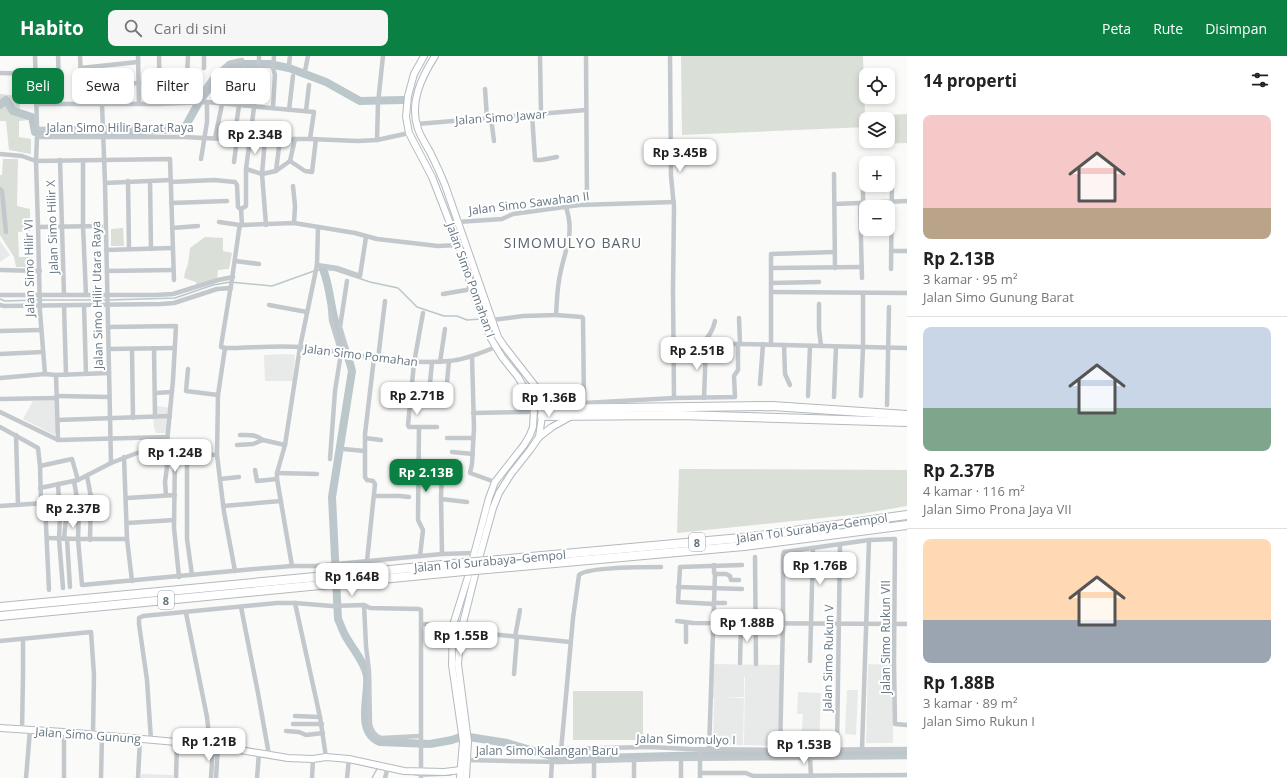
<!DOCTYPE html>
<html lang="id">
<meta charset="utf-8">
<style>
body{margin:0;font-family:"Open Sans",sans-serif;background:#f6f6f6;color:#222;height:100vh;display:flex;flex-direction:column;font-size:15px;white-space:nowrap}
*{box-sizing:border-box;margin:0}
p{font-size:13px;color:#767676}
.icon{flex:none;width:22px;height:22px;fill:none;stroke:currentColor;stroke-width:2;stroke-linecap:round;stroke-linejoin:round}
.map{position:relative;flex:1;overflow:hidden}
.side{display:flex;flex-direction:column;background:#fff;width:380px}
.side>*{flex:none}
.banner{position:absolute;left:12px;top:12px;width:380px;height:36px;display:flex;gap:8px}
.tools{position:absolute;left:859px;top:12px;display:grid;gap:8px}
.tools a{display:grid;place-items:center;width:36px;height:36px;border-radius:8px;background:#fff;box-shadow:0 2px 6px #0003;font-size:20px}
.price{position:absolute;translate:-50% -34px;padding:0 9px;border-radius:8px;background:#fff;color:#222;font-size:13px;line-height:26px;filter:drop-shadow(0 1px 2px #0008)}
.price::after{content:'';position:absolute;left:50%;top:24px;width:12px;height:9px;margin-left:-6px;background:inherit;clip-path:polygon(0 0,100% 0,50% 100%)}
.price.current{background:#0b8043;color:#fff}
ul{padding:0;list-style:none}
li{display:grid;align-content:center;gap:8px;height:212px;padding:0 16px}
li+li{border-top:1px solid #e0e0e0}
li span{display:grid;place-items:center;height:124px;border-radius:8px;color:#555}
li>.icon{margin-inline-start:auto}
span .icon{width:72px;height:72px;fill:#fffc;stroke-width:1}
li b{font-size:17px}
h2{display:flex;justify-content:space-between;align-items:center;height:48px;padding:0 16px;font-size:17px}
.pill{padding:0 14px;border-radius:8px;background:#fff;box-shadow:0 2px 6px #0003;font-size:14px;line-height:36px}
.pill.current{background:#0b8043;color:#fff}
header{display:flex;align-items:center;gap:24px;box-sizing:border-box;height:56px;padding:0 20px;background:#0b8043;color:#fff}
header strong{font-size:19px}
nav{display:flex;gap:22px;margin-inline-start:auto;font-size:14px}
.search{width:280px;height:36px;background:#f6f6f6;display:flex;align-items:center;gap:10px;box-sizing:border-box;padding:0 14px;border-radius:8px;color:#767676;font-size:15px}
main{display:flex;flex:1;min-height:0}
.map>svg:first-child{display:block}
</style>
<header>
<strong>Habito</strong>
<div class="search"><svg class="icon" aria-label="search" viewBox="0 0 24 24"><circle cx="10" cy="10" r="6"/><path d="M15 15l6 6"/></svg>Cari di sini</div>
<nav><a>Peta</a><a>Rute</a><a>Disimpan</a></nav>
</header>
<main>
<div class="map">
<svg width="907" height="722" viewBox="0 0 907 722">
<rect width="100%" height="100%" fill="#fafaf8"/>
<g fill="#e8e9e9">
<polygon points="0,185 10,199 0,206"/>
<polygon points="288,298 295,299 293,325 265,325 264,299"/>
<polygon points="56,344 58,373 54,379 23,363 33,345"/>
<polygon points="157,350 170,352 167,377 156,377 154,372 153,360 157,360"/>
<polygon points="713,608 780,609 778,690 744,689 745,621 744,621 744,641 723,641 744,642 743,689 713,689 714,642 712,642"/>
<polygon points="868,608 894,609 893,687 866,687"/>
<polygon points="847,634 858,634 856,679 845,678"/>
<polygon points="798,636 821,637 819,690 801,689 803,658 797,658"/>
<polygon points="141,718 173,719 173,722 141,722"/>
</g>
<g fill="#dadfd7">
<polygon points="681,0 863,0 865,60 907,58 907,87 876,88 876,85 888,85 888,63 866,63 866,71 682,79"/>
<polygon points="0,38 19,40 20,54 29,56 29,64 19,65 19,81 31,83 31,98 9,94 6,65 0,65"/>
<polygon points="3,103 18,103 17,150 30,153 30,175 18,176 19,201 32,201 33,211 16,211 14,201 0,179 0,119 2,119"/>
<polygon points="123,172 124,190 111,190 111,173"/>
<polygon points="205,181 223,182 223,195 232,197 229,213 218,214 217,225 197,231 196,226 184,222 185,216 188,208 190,192"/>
<polygon points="679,413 907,414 907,450 861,458 677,477"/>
<rect x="573" y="635" width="70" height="49"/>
</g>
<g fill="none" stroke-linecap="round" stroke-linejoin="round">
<g stroke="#bbc7cb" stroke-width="1.5">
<polyline points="318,214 334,214 370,226 398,232 417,251 444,260 457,260 467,264 481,263"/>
<polyline points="0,243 5,245 38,244"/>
<polyline points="41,244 106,244"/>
<polyline points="109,244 175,242 213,229 230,226 272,230 314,215"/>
<polyline points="410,718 425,720 451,719"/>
<polyline points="372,722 378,711"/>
</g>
<g stroke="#bbc7cb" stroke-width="8">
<polyline points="0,49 6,44 13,55 32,61 35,76 49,75 122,76 184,73 199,46 212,28 230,9 232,8 269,8 289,12 326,26 360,45 403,44"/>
<path d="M323,213C330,231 330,247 335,265C339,282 348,297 352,315L332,441L338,563C340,567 342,573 344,577C350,590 366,607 367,621C369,641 355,676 380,686L430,688L452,684L463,680L507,687L561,703L747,698H907"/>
</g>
<g stroke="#b3babf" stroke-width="8">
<g id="secondary">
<polyline points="424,0 414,18 408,40 406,61 409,77 432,121 441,144 461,196 472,233 490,281 502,301 518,321 531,343 534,353 533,371 530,379 524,389 495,426 489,442 468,521 453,569 452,609 463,685 460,722"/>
<path d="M435,0C421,22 409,47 418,73C421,82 427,90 431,98C436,108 441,119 445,129L498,281L504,290L536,331L540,341L542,360L539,381L530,394L511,418L499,437L493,452L480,499L461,575L458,608L468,685L466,722"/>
<polyline points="539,334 562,353"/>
<polyline points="539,381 552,371 570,361"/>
<polyline points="0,672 64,676 210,689 288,702 313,703 326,701 349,703 404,715 444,716 461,714"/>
</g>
</g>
<g stroke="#b4b9bd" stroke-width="10">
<g id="highway">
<polyline points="542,353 772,350 907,359"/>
<polyline points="542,360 679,359 907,366"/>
<polyline points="487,505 752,481 907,459"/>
<polyline points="487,513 744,490 907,469"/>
<polyline points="0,551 463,507"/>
<polyline points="0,560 464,515"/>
</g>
</g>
<g stroke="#c3c8cc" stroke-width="4.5">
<polyline points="35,0 37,71 39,73 182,70"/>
<polyline points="58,0 60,48"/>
<polyline points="80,0 82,48"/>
<polyline points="138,0 139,48"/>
<polyline points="159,0 160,48"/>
<polyline points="204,0 204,12"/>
<polyline points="540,0 541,58"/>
<polyline points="586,0 587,149"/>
<polyline points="670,0 671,120 674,151 673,234 674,342"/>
<polyline points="289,9 290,0"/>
<polyline points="81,12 138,6"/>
<polyline points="305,15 308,0"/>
<polyline points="0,17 35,18"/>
<polyline points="187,19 188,0"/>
<polyline points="81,31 139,27"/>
<polyline points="485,33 487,62"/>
<polyline points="195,46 212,22 229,7 242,4"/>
<polyline points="36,48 160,48 207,46 314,56 310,83"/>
<polyline points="102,48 105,127 111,407"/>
<polyline points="273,52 275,19 273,12 274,0"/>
<polyline points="289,54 293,20"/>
<polyline points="306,55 309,29"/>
<polyline points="532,58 535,104 541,104 557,101"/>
<polyline points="491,62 494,85"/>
<polyline points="417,68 586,54"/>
<polyline points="215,82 226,29 229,18"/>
<polyline points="234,83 243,23 243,11"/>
<polyline points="265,83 262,118 266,169"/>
<polyline points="377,84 378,47 383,0"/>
<polyline points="0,98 22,100 36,105 170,103 174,224"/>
<polyline points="201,103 207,66 207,46"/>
<polyline points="60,104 64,239"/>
<polyline points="83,104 83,170 86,239"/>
<polyline points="290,105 305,115 312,116 316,83"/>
<polyline points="234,106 237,83"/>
<polyline points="246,113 262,118 276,115 290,105 295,83"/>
<polyline points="276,115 280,83"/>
<polyline points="834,118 835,212"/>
<polyline points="863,118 863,147"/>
<polyline points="128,125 129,193"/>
<polyline points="150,125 151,193"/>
<polyline points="171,126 214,124 235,126 237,129 238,151 239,152 241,153"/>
<polyline points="105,127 171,124"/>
<polyline points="293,130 295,150 294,167"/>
<polyline points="0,133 2,135 6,176"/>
<polyline points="171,147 227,145"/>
<polyline points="860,147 862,222"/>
<polyline points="835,148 907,145"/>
<polyline points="219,166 240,169"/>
<polyline points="458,166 502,163 513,158 579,149 674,146"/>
<polyline points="242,169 294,167 355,177 377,183 438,190 458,189"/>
<polyline points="242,169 241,153 246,150 246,113 259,13 259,0"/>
<polyline points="38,171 101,170"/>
<polyline points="172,172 198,170"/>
<polyline points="106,194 172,192"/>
<polyline points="891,195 907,195"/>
<polyline points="235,205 259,208"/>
<polyline points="317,209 337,212 360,220 366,181"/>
<polyline points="771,212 862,211"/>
<polyline points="891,213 892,120"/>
<polyline points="0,214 40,215"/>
<polyline points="107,215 173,214"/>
<polyline points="347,225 340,271 348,298"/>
<polyline points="771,227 819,226"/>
<polyline points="771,236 907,237"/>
<polyline points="443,238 472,233"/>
<polyline points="0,239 155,239 173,238 218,224 233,221"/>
<polyline points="819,248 819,273 821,290"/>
<polyline points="0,249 4,250 161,248 174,247 217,233 231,232"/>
<polyline points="64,249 66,319"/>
<polyline points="84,249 86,318"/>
<polyline points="269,249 307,256"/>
<polyline points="330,251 331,264 341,297"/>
<polyline points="423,257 414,307 408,369 409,371 437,371"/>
<polyline points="556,259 582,261 583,262 584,347"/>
<polyline points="739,262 740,288"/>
<path d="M492,264L523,260L556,259C557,246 557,232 560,219C565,192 575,179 566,151"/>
<polyline points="108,271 176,270 173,324 166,397 167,411 165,426 166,439"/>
<polyline points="0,275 41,274"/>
<polyline points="673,288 740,288 907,292"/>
<path d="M701,288C708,282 713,275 715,265"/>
<polyline points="771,289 771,198 835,196"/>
<polyline points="784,289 785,318 790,329"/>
<polyline points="154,292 155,360"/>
<path d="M225,292C250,292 276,289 301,291C351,296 399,310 449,305C465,304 480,297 496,291"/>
<polyline points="225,292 218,339 217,399 224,456 235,515"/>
<polyline points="225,292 221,291 221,290 232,223 239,174 240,169 242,169"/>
<polyline points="109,293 175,292"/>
<polyline points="132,293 133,362"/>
<polyline points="0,298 43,296"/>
<polyline points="472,300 474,372 472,408 470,417 495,426"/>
<polyline points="378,303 385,245"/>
<polyline points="432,306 429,338 446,337 449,305"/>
<polyline points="440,306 445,273"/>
<polyline points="188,313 186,335 218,339"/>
<polyline points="45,318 40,256 38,171 36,105 37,81 184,81 224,83 310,83 358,85 377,84 409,77"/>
<polyline points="56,319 58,384"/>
<polyline points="0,322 45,318 56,319 109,317"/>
<polyline points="760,328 763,288"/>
<polyline points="411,336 429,338"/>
<polyline points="155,337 172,336"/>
<polyline points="57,340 109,341"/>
<polyline points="808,340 810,290"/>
<polyline points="861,340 863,291 863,237"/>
<polyline points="834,341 836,290"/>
<polyline points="704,342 706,288"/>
<polyline points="0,343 57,342"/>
<polyline points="887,349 889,251"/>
<polyline points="584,353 584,347 674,342 735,341 734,320 738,314 738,288"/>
<polyline points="0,356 58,384 167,381"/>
<polyline points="473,357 528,356 535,353"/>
<polyline points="58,364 170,360"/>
<polyline points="0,371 38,392 40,410 41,446"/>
<polyline points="419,371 418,464 423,474 420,500"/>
<polyline points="16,379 18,449"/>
<path d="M240,379C249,379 255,378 263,384"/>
<polyline points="365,382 381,384"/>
<polyline points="447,382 473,382"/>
<polyline points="237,389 253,388 263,384 285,389 277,417 277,423 292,510"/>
<polyline points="285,389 300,291 317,209 318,171"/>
<polyline points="343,393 365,395"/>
<polyline points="452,396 473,398"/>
<polyline points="175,398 174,472 179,521"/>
<polyline points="187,399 187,483 192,519"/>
<polyline points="124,401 127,483 132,525"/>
<polyline points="330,403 335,335 341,297"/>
<polyline points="40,410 72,403 78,424"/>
<polyline points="255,414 257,425 277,423"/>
<polyline points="277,417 317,418"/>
<polyline points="87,420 91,441 90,484"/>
<polyline points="220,423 239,421"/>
<polyline points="74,425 79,454 78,483 82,529 254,513 292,510 316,510 442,498 473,497"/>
<polyline points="58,428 60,460 59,483 63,532"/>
<polyline points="40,432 78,424 111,407 137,397 156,395 175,398 217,399"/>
<polyline points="374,440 400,440 409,441"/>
<polyline points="127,442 175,439"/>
<polyline points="441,443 467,446"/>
<polyline points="0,450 45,447 49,534"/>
<polyline points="223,450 281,445"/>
<polyline points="127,467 174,464"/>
<polyline points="47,482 78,483 127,483"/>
<polyline points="64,483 66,461"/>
<polyline points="67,483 70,531"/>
<polyline points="442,498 441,440 442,417"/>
<polyline points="755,501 756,608"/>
<polyline points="367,505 375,428 373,425 367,424 365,421 365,378 374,302"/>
<polyline points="715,518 726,518 730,520 731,524 739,524"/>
<polyline points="678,531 742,533"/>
<polyline points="295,547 320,661 326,701"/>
<polyline points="714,547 725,547"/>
<polyline points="714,548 678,546 680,511 742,509"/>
<path d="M364,549L366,590L369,615L370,668C372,675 374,679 381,682L420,680"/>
<polyline points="241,551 258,637 269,699"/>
<polyline points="186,557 207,661 210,689"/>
<polyline points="677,565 693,567 907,568"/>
<polyline points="421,568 453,569"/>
<polyline points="461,575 570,586"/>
<polyline points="515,581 520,554"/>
<polyline points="0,585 91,576 94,619 93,678"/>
<polyline points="686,586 686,567"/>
<polyline points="810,605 813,492"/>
<polyline points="740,607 741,567"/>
<polyline points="514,618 517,581"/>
<polyline points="295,660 320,661"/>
<polyline points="293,668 322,668"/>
<polyline points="22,674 23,619 23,583"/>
<polyline points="286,675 299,676 306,679 323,677"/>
<polyline points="151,684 147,624 139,568 139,562 143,560 277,547 295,547 332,550 364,549 370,552 419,553 421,554 421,722"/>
<polyline points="561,693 649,691 690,693 780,694 907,693"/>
<polyline points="700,693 700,722"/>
<polyline points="709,693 715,518 714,517 714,509"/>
<polyline points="837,693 840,488"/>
<polyline points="862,693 869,484"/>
<polyline points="780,694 783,567 783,499 784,496 869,484 895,483 894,606 895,668 907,669"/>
<polyline points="810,700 811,722"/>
<polyline points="467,704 560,706 664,703 907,701"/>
<path d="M560,706L573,562L579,519C587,511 646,511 661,511"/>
<polyline points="700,717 746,717 753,720 907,719"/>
<polyline points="26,722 30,674"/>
<polyline points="64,722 64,676"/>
<polyline points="101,722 102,680"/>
<polyline points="138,722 140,683"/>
<polyline points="176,722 177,686"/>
<polyline points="211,722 213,689"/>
<polyline points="216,722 218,690"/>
<polyline points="257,722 259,697"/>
<polyline points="312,722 313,703"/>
<polyline points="347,722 349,703"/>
<polyline points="385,722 388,711"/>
<polyline points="551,722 552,706"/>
<polyline points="594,722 594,705"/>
<polyline points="634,722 634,704"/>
<polyline points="681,722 681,702"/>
</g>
<use href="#secondary" stroke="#fff" stroke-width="6"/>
<use href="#highway" stroke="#fff" stroke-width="8"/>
<g stroke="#b4b9bd" stroke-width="10" stroke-linecap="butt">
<g id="highway-bridge">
<polyline points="463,507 487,505"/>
<polyline points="464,515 487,513"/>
</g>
</g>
<use href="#highway-bridge" stroke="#fff" stroke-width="8"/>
</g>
<g text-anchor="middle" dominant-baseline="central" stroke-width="4" stroke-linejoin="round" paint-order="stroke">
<g fill="#fff" stroke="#939fa8" stroke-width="1">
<rect x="689" y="477" width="16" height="18" rx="3"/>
<rect x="158" y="535" width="16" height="18" rx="3"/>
</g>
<g font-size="11" font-weight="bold" fill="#657683">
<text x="697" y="486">8</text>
<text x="166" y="544">8</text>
</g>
<g font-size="12" fill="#657683" stroke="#fff">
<text transform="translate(501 61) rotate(-4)">Jalan Simo Jawar</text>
<text x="120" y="71">Jalan Simo Hilir Barat Raya</text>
<text transform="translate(529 147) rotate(-7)">Jalan Simo Sawahan II</text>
<text transform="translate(52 171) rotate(-92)">Jalan Simo Hilir X</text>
<text transform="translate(29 212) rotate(-91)">Jalan Simo Hilir VI</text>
<text transform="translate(471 224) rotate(70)">Jalan Simo Pomahan I</text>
<text transform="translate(97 239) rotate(-91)">Jalan Simo Hilir Utara Raya</text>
<text transform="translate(361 299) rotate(7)">Jalan Simo Pomahan</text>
<text transform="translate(812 472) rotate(-8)">Jalan Tol Surabaya–Gempol</text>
<text transform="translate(490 505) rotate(-5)">Jalan Tol Surabaya–Gempol</text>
<text transform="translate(885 581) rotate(-90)">Jalan Simo Rukun VII</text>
<text transform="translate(828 602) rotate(-89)">Jalan Simo Rukun V</text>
<text transform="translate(88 679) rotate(4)">Jalan Simo Gunung</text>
<text transform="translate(686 683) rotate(1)">Jalan Simomulyo I</text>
<text x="547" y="694">Jalan Simo Kalangan Baru</text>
</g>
<g font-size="14" letter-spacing="1" fill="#57646e" stroke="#fff">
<text x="573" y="186">SIMOMULYO BARU</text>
</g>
</g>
</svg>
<div class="tools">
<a><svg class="icon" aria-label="locate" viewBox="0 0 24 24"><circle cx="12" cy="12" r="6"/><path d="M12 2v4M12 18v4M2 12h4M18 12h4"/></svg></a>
<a><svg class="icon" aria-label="layers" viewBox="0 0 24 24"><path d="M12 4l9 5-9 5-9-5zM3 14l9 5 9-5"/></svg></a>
<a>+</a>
<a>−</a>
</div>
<b class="price" style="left:255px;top:99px">Rp 2.34B</b>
<b class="price" style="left:680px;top:117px">Rp 3.45B</b>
<b class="price" style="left:697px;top:315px">Rp 2.51B</b>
<b class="price" style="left:417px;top:360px">Rp 2.71B</b>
<b class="price" style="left:549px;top:362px">Rp 1.36B</b>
<b class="price" style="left:175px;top:417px">Rp 1.24B</b>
<b class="price current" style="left:426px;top:437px">Rp 2.13B</b>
<b class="price" style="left:73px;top:473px">Rp 2.37B</b>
<b class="price" style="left:820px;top:530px">Rp 1.76B</b>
<b class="price" style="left:352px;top:541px">Rp 1.64B</b>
<b class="price" style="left:747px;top:587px">Rp 1.88B</b>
<b class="price" style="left:461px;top:600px">Rp 1.55B</b>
<b class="price" style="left:209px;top:706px">Rp 1.21B</b>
<b class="price" style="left:804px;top:709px">Rp 1.53B</b>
<div class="banner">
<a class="pill current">Beli</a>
<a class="pill">Sewa</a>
<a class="pill">Filter</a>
<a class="pill">Baru</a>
</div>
</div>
<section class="side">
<h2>14 properti<svg class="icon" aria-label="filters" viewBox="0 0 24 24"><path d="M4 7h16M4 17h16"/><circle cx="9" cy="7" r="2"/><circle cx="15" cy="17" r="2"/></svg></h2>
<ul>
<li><span style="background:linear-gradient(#f6c9c9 75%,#b9a48a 0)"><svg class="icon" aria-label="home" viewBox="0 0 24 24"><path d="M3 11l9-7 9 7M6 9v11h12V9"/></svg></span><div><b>Rp 2.13B</b><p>3 kamar · 95 m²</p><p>Jalan Simo Gunung Barat</p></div></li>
<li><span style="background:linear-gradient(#c9d6e8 65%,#7fa58c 0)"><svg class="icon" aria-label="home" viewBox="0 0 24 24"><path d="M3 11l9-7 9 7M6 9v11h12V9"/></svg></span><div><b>Rp 2.37B</b><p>4 kamar · 116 m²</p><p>Jalan Simo Prona Jaya VII</p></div></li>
<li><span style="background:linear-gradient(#ffd9b3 65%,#9aa5b1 0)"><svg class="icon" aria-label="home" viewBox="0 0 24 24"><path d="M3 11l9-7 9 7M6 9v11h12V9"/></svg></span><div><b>Rp 1.88B</b><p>3 kamar · 89 m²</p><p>Jalan Simo Rukun I</p></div></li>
</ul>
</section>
</main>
